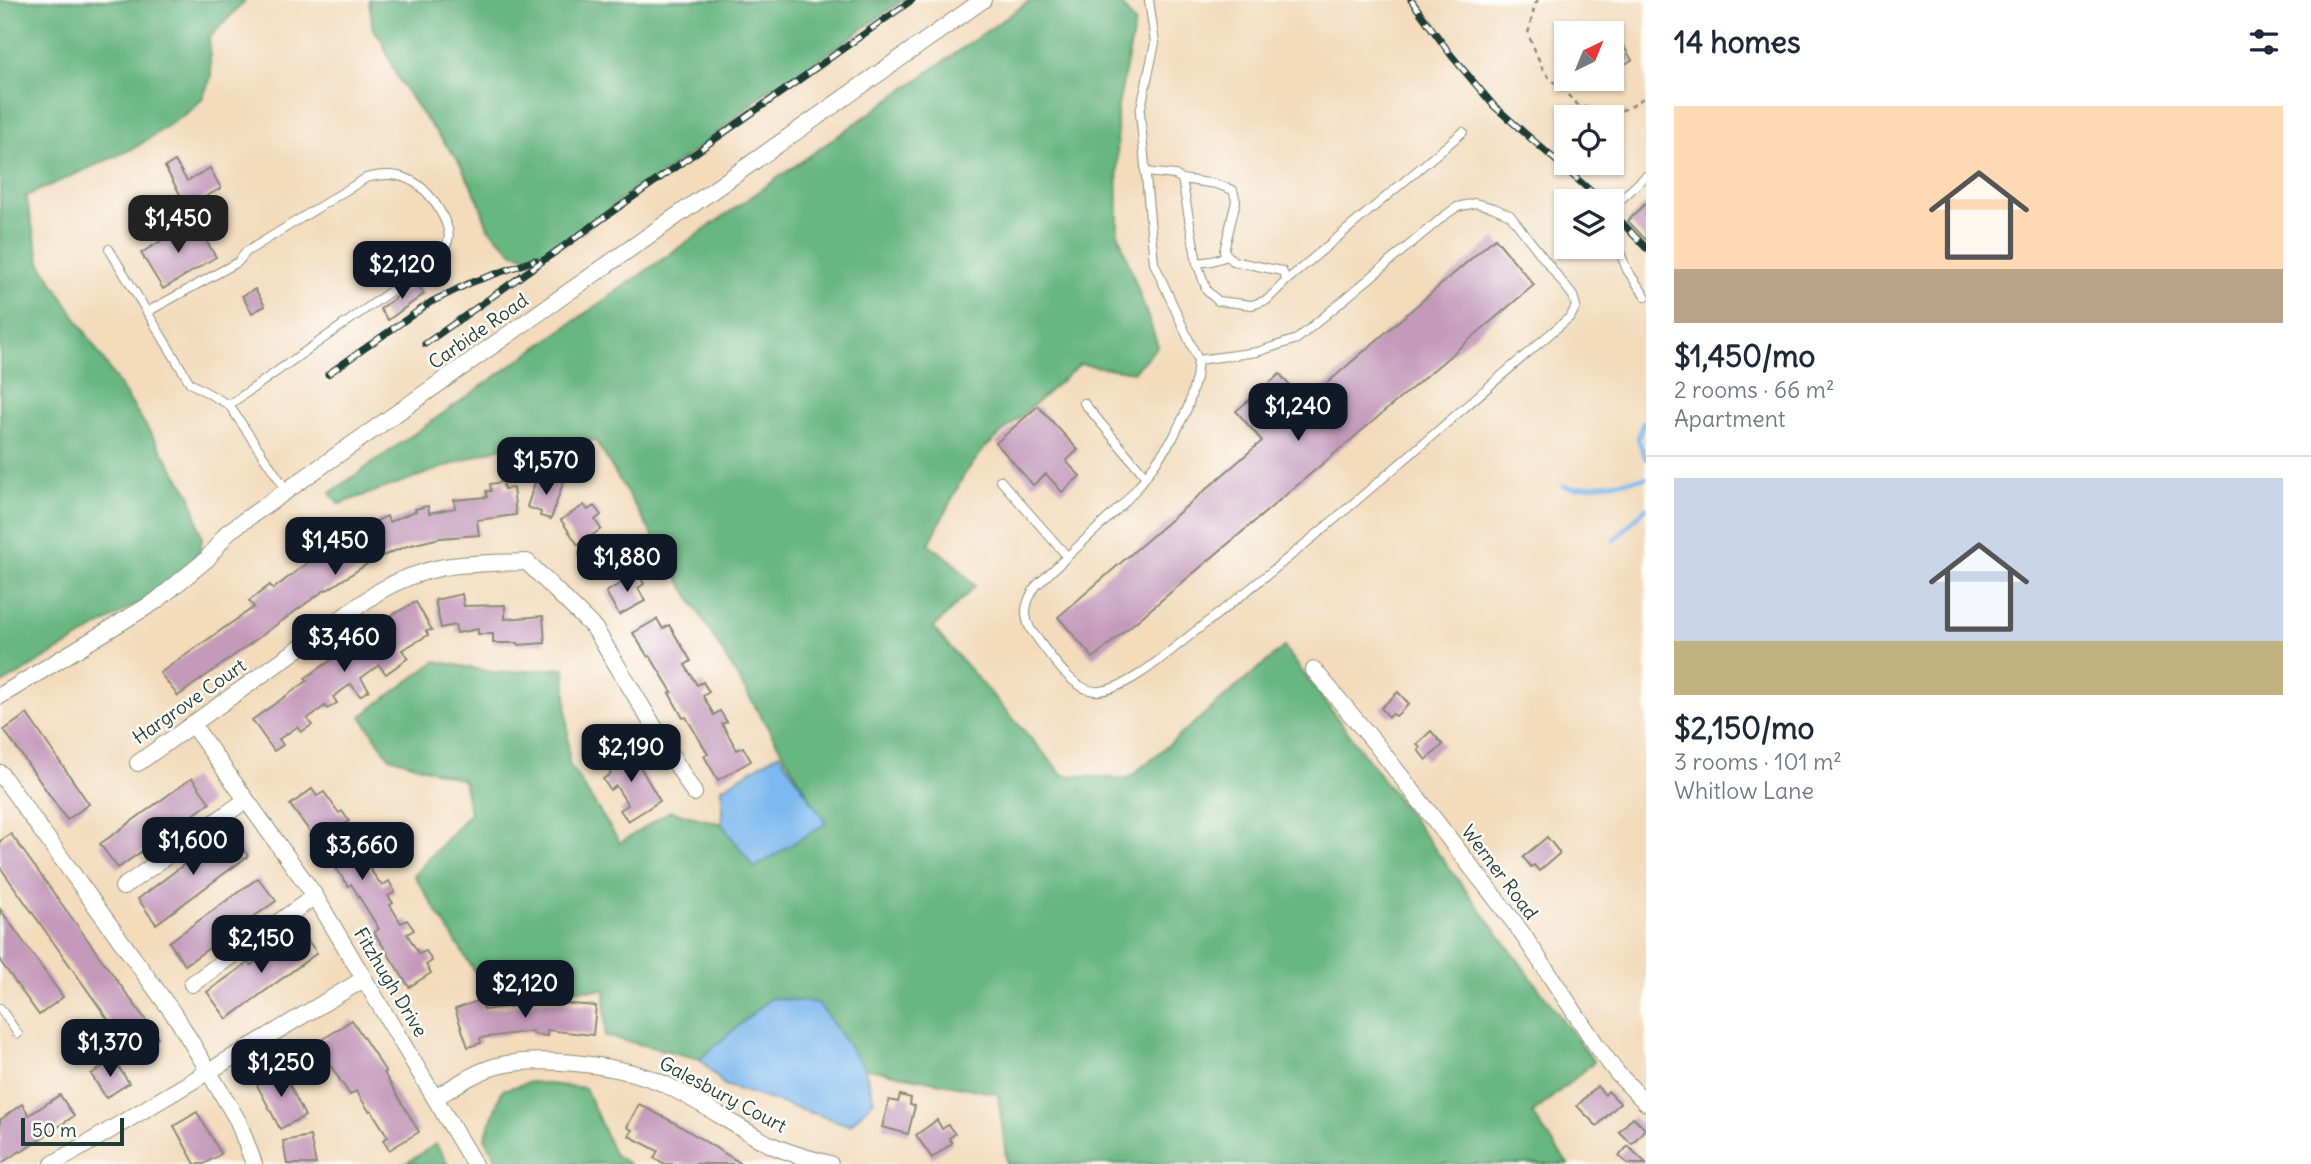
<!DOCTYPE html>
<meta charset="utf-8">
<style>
body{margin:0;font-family:Delius,sans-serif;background:#f6f6f7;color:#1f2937;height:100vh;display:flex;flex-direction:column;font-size:26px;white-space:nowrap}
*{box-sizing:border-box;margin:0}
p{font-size:23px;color:#747a83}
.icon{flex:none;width:38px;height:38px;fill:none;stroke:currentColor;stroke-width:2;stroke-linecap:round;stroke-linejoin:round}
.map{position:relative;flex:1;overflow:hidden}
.details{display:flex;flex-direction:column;background:#fff;width:665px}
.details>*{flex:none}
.needle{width:46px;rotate:43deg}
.fabs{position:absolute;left:1554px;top:21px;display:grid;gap:14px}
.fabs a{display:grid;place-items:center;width:70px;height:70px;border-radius:0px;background:#fff;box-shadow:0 2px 5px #0004;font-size:35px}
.scale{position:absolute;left:21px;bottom:18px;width:103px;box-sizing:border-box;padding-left:7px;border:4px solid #1f3d34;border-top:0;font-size:19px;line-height:24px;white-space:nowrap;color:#1f3d34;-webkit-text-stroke:5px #fdfcf7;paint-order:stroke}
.price{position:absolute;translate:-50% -60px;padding:0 16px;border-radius:14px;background:#111827;color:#fff;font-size:23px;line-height:46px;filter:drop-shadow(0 2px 4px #0008)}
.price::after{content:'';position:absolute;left:50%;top:42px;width:21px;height:16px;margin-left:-10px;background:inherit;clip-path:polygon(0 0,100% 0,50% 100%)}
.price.current{background:#222;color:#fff}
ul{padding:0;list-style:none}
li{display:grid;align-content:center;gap:14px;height:371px;padding:0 28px}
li+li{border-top:2px solid #e0e1e3}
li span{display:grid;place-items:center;height:217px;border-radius:0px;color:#555}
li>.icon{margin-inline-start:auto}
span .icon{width:126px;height:126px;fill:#fffc;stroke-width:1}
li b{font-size:30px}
h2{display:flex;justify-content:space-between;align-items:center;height:84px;padding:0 28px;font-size:30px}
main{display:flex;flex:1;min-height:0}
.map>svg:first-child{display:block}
</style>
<main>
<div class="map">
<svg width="1646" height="1164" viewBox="0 0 1646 1164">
<rect width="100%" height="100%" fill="#fdfcf7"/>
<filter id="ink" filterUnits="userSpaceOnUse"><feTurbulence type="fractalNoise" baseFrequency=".0143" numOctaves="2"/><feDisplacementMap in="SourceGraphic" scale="14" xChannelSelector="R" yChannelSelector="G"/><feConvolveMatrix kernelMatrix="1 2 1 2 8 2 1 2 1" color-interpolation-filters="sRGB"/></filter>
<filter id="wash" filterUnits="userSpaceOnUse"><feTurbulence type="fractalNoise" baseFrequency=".00686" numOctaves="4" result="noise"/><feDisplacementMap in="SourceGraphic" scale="28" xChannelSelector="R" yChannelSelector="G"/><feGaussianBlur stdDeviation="1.57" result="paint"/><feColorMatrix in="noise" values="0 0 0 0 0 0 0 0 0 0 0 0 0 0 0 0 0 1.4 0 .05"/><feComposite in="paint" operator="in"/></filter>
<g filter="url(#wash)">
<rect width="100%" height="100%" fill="#f3dbbc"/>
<g fill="#68b680" stroke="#447a5a" stroke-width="2">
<polygon points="0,0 246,0 209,38 211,77 202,99 191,110 136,147 26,196 40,262 191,496 202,539 200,552 181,573 152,595 0,685"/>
<polygon points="369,0 903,0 806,69 788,81 775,84 702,146 658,177 640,186 621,199 582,232 563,244 528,257 514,253 488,228 478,199 458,160 421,113 396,75 381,39 373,29"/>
<polygon points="1031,0 1118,0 1135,23 1117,111 1118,233 1158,346 1133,372 1080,364 985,448 964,475 929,544 952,561 975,586 933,628 1063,775 1128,779 1284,647 1594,1062 1532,1114 1568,1164 1007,1164 998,1094 864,1068 818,1003 771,998 700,1059 605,1036 605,990 485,988 414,875 470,813 463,780 389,757 361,716 436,661 496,673 565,668 569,764 620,843 670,811 722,824 754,868 825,823 596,441 536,435 339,504 330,493"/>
<polygon points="531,1082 585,1088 614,1154 629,1164 499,1164 485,1138 502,1090"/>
<polygon points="436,1144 448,1164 405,1164"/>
</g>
<g fill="#7db9ef" stroke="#4e7b92" stroke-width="2">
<polygon points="779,753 826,823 754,868 722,824 722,788"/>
<polygon points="771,998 818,1003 864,1068 874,1100 850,1125 724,1085 700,1059"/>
</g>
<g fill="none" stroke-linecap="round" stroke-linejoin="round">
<g stroke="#7db9ef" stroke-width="4.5">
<polyline points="1643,422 1638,439 1646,459"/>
<polyline points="1563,486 1575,488 1646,478"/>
<polyline points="1614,540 1646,508"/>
</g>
</g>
<g id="blocks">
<g fill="#c49abb">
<polygon points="1612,27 1632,60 1618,68 1612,58"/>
<polygon points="175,161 187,181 210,168 221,188 187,207 165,167"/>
<polygon points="1646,203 1646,240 1628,221"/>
<polygon points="194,221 216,257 163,289 141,253"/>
<polygon points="1495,238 1534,285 1093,658 1058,617 1262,441 1236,411 1280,374 1304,403"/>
<polygon points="416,283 424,294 388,320 380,309"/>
<polygon points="255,289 265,306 252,313 242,296"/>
<polygon points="1038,406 1078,450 1066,461 1080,476 1062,492 1046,474 1033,485 996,443"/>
<polygon points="551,477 564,480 551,519 540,516 541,512 527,507 536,479 550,483"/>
<polygon points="503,482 504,489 513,488 516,515 477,520 479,535 440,538 407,546 375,559 327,590 326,589 178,696 160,673 254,607 249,601 270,585 273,589 307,563 305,560 315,554 319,559 354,532 356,534 378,526 376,521 387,516 389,522 416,511 415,509 428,506 429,513 455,508 454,500 487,497 486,491 491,491 490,484"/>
<polygon points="584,505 588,510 594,506 601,515 595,520 601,529 578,545 561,520"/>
<polygon points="605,548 605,554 613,553 616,574 583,578 579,552"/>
<polygon points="638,573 644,584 638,588 645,601 619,615 606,592"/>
<polygon points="462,594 464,606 505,605 505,619 543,616 545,643 518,645 518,643 493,643 493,634 478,634 478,629 457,633 455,625 441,628 435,600"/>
<polygon points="416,602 432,630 426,631 428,635 402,650 408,658 386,674 379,665 361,678 369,690 360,696 351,684 333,697 337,703 327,709 325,706 307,719 312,725 301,732 297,727 279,739 283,745 274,751 252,720 307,681 305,678 361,640 393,614"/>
<polygon points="657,619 663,629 669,625 691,661 685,665 697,685 703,682 709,692 703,696 714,715 720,711 727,722 722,724 737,750 743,747 751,761 718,780 704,756 708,754 686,717 683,718 669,693 672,692 650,656 648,657 633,633"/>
<polygon points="1398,692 1409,704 1396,716 1393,714 1389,717 1381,708"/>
<polygon points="27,714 89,804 67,820 4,730"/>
<polygon points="1431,731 1443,745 1426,760 1418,750 1420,748 1417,744"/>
<polygon points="629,748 660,801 628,821 620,810 628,805 616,786 610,790 603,779 611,774 605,763"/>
<polygon points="192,778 210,803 118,868 100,844"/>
<polygon points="312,789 317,796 324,792 339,813 342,811 349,821 343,826 361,851 365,848 372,858 365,862 382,886 389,881 395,892 388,896 393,903 390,905 401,923 407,920 414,930 407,934 419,954 426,951 432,961 426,965 431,973 409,987 374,932 379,929 351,884 348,886 320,844 317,846 309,835 311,833 290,805"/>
<polygon points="230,830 248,856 156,924 138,899"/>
<polygon points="11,834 158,1037 134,1056 0,867 0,841"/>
<polygon points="1547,837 1560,853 1539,871 1534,865 1531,867 1523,857"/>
<polygon points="258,878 276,901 185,965 169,942"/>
<polygon points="0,909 63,997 39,1015 0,961"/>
<polygon points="300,930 317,953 227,1019 207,992 249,962 251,965"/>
<polygon points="480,1000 484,1010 535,1003 535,1001 596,1006 593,1035 547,1030 547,1036 532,1034 533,1031 480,1038 481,1043 468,1047 455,1009"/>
<polygon points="352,1020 386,1072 384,1073 419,1132 389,1150 383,1140 388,1137 371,1110 369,1111 356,1091 350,1095 316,1044"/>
<polygon points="114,1060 129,1083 106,1098 91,1074"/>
<polygon points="282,1069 305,1116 280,1129 256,1083"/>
<polygon points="1597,1086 1605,1095 1608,1091 1620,1103 1597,1126 1577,1106"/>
<polygon points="60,1095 74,1116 21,1152 20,1151 0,1164 0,1120 22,1104 29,1115"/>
<polygon points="900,1095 911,1098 910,1105 915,1106 908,1134 882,1127 889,1100 898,1102"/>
<polygon points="639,1104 675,1123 742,1164 665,1164 654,1158 658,1151 629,1136 632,1130 627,1127"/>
<polygon points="197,1112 221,1154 204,1164 195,1164 174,1126"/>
<polygon points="1633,1117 1645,1129 1632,1144 1619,1132"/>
<polygon points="937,1120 942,1129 948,1125 955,1134 949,1138 952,1143 932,1158 916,1135"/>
<polygon points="310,1136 316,1164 287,1164 283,1141"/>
<polygon points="1628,1146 1646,1163 1646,1164 1628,1164 1619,1156"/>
</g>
</g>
</g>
<g filter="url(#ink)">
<use href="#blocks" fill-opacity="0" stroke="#898c78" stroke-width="2"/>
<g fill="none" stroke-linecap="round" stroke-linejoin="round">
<g stroke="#898c78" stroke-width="10">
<g id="lane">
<path d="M1149,0L1155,43L1140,112L1154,263L1198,360L1196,378L1188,407L1173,438L1139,486L1123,504L1036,586C1026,601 1022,614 1031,630C1046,649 1073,694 1099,691C1130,689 1173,648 1197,630C1327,531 1447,421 1571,316L1576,306L1573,296L1510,215L1494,208L1475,203L1457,207L1444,216L1297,339L1257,352L1198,360"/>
<polyline points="1145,172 1175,175 1182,179 1197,263 1207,291 1218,301 1252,305 1267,300 1287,280 1282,271 1233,261 1224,251 1236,201 1233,190 1216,184 1182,179"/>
<polyline points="1612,232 1627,270 1646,297"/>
<polyline points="1612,232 1616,204 1646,176"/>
<polyline points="109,249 190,383 229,405 287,491"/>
<polyline points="1197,263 1212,261 1228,256"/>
<polyline points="1287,280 1463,132"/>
<path d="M147,312L238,262L246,252L366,178C401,169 423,181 440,211C452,232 453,243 435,260L229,405"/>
<polyline points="1084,403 1146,477"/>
<polyline points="1000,480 1067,556"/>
<polyline points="0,1008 18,1034"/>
</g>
</g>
<g stroke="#898c78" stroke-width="18">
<g id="street">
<polyline points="1314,670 1375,743 1517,926 1595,1043 1617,1073 1646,1103"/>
<polyline points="0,696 156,601 207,559 228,532 983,0"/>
<polyline points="192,724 315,896 474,1164"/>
<path d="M138,763L378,592C432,561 467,564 527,562L595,629L694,793"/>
<polyline points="0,773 178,1020 238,1121 254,1164"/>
<polyline points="123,887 246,800"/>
<polyline points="192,984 315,896"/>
<path d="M435,1098C455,1086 475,1072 497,1066C541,1055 625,1065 666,1085C702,1102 734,1126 769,1144C788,1153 810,1159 830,1164"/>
<polyline points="53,1164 364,979"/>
</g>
</g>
<polyline stroke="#898c78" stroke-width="2.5" stroke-dasharray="5 5" stroke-linecap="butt" points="1538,0 1535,4 1528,34 1544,72 1577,104 1604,115 1629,108 1646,96"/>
<use href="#lane" stroke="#fff" stroke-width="8"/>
<use href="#street" stroke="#fff" stroke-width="16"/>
<g stroke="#1f3d34" stroke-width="7">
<g id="rail">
<polyline points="1411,0 1451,55 1494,106 1602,201"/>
<polyline points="1612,212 1646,248"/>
<polyline points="425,344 912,0"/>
<polyline points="328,374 431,302 470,283 535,260"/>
</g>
</g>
<use href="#rail" stroke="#fdfcf7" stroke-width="4.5" stroke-dasharray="13" stroke-linecap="butt"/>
</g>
</g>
<g text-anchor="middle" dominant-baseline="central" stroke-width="5" stroke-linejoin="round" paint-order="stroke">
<g font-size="19" fill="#1f3d34" stroke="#fdfcf7">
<text transform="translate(478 331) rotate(-35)">Carbide Road</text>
<text transform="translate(189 701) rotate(-35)">Hargrove Court</text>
<text transform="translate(1500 872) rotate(53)">Werner Road</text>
<text transform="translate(391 982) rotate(59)">Fitzhugh Drive</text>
<text transform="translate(723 1094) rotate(28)">Galesbury Court</text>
</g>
</g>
</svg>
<div class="fabs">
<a><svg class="needle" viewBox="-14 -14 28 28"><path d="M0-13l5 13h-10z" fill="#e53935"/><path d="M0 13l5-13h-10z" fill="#747a83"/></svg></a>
<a><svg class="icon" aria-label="locate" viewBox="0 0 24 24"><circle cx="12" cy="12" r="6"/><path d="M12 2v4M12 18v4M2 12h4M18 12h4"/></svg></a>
<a><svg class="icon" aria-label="layers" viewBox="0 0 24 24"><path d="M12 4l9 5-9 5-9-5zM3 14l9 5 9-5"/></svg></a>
</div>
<div class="scale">50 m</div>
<b class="price current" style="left:178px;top:255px">$1,450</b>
<b class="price" style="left:402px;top:301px">$2,120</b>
<b class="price" style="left:1298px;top:443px">$1,240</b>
<b class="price" style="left:546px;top:497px">$1,570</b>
<b class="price" style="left:335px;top:577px">$1,450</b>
<b class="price" style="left:627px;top:594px">$1,880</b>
<b class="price" style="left:344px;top:674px">$3,460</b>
<b class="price" style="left:631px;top:784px">$2,190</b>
<b class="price" style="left:193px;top:877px">$1,600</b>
<b class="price" style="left:362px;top:882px">$3,660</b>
<b class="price" style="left:261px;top:975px">$2,150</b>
<b class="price" style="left:525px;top:1020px">$2,120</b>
<b class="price" style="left:110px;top:1079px">$1,370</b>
<b class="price" style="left:281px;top:1099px">$1,250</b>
</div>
<section class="details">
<h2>14 homes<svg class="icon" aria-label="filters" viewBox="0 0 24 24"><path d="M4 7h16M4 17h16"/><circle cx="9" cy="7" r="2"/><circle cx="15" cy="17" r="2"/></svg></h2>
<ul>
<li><span style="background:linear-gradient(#ffd9b3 75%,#b9a48a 0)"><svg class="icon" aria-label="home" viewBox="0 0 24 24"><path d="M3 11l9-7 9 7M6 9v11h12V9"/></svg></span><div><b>$1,450/mo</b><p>2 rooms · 66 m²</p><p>Apartment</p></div></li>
<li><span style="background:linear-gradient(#c9d6e8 75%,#c2b280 0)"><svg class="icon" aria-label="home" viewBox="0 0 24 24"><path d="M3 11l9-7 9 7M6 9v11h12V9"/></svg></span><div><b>$2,150/mo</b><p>3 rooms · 101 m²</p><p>Whitlow Lane</p></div></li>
</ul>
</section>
</main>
